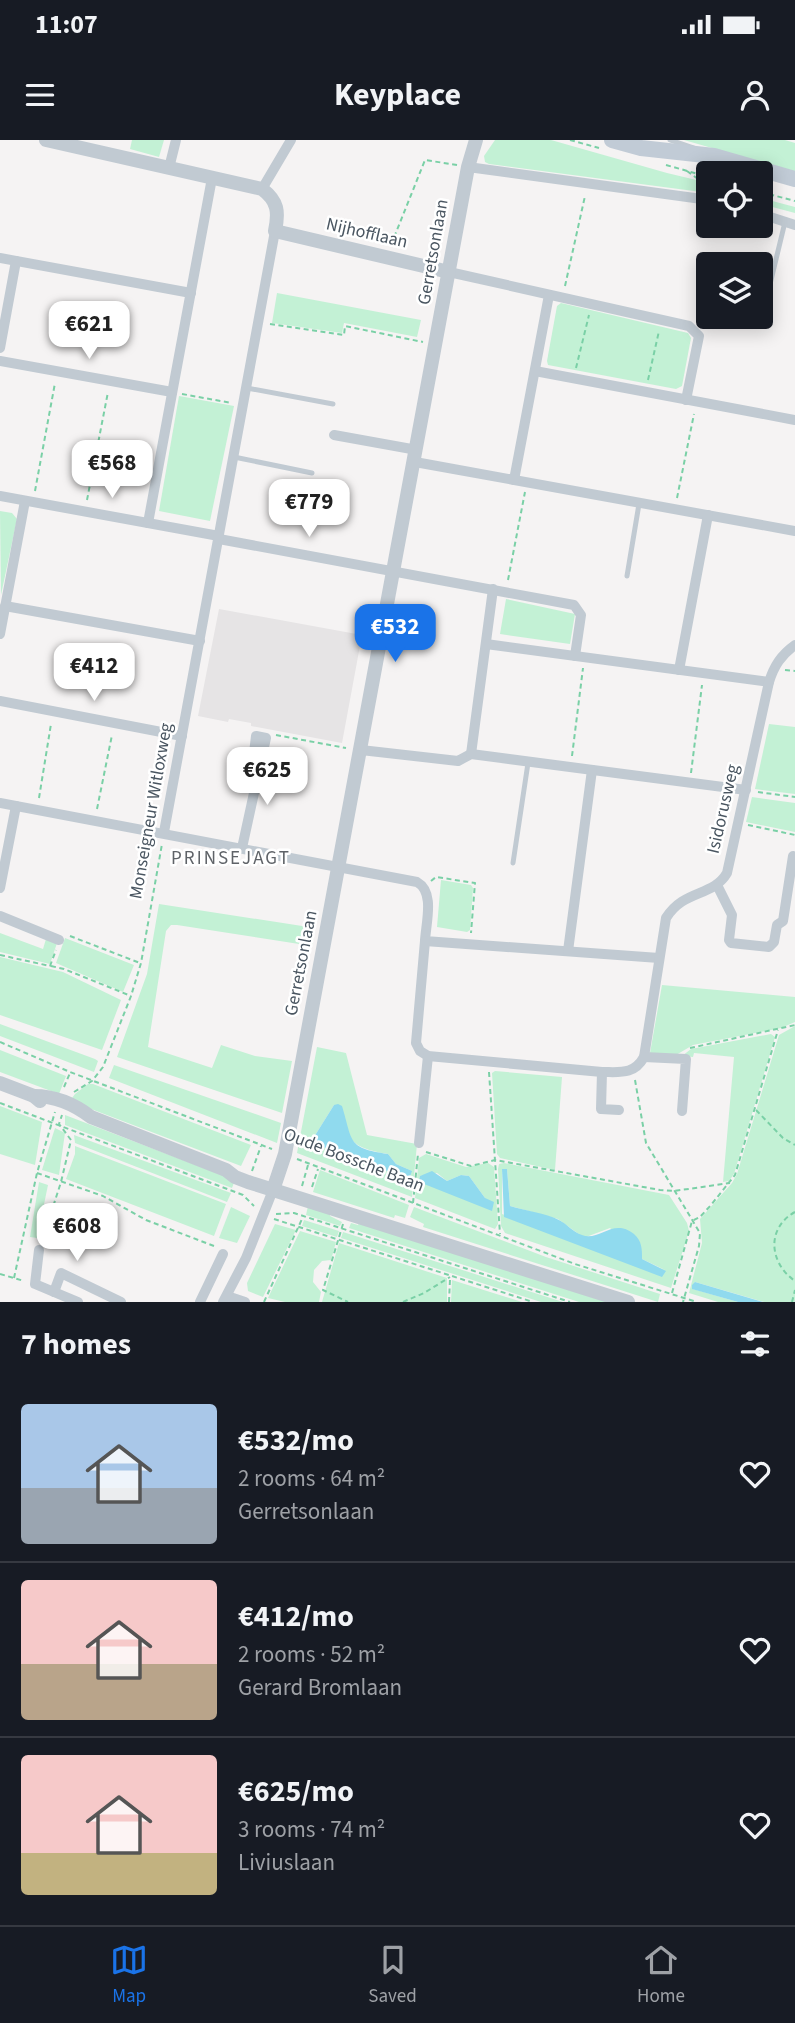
<!DOCTYPE html>
<meta charset="utf-8">
<style>
body{margin:0;font-family:"Source Sans 3",sans-serif;background:#20242c;color:#f1f3f6;height:100vh;display:flex;flex-direction:column;font-size:26px;white-space:nowrap}
*{box-sizing:border-box;margin:0}
p{font-size:23px;color:#9ea1a6}
.icon{flex:none;width:38px;height:38px;fill:none;stroke:currentColor;stroke-width:2;stroke-linecap:round;stroke-linejoin:round}
.map{position:relative;height:1162px;overflow:hidden}
.drawer{display:flex;flex-direction:column;background:#171b24;flex:1}
.drawer>*{flex:none}
.fabs{position:absolute;left:696px;top:21px;display:grid;gap:14px}
.fabs a{display:grid;place-items:center;width:77px;height:77px;border-radius:7px;background:#171b24;box-shadow:0 4px 18px #0003;font-size:35px}
.price{position:absolute;translate:-50% -60px;padding:0 16px;border-radius:14px;background:#fff;color:#222;font-size:23px;line-height:46px;filter:drop-shadow(0 2px 4px #0008)}
.price::after{content:'';position:absolute;left:50%;top:42px;width:21px;height:16px;margin-left:-10px;background:inherit;clip-path:polygon(0 0,100% 0,50% 100%)}
.price.selected{background:#1a73e8;color:#fff}
ul{padding:0;list-style:none}
li{display:flex;align-items:center;gap:21px;height:175px;padding:0 21px}
li+li{border-top:2px solid #363941}
li span{display:grid;place-items:center;flex:none;width:196px;height:140px;border-radius:7px;color:#555}
li>.icon{margin-inline-start:auto}
span .icon{width:84px;height:84px;fill:#fffc;stroke-width:1}
li b{font-size:30px}
h2{display:flex;justify-content:space-between;align-items:center;height:84px;padding:0 21px;font-size:30px}
.status{display:flex;justify-content:space-between;align-items:center;height:49px;padding:0 35px;background:#171b24;direction:ltr}
.status svg{height:19px;fill:currentColor}
header{display:flex;justify-content:space-between;align-items:center;height:91px;padding:0 21px;background:#171b24;font-size:32px;font-weight:700}
.tab-bar{display:flex;justify-content:space-around;align-items:center;height:98px;border-top:2px solid #363941;background:#171b24;font-size:19px;color:#9ea1a6}
.tab-bar a{display:grid;justify-items:center;gap:4px}
.tab-bar .selected{color:#1a73e8}
.map>svg:first-child{display:block}
</style>
<div class="status"><b>11:07</b><svg viewBox="0 0 49 12"><path d="M0 12V9h3v3zM5 12V6h3v6zM10 12V3h3v9zM15 12V0h3v12zM26 1h20v11H26zM47 4h2v5h-2z"/></svg></div>
<header><svg class="icon" aria-label="menu" viewBox="0 0 24 24"><path d="M4 6h16M4 12h16M4 18h16"/></svg>Keyplace<svg class="icon" aria-label="person" viewBox="0 0 24 24"><circle cx="12" cy="8" r="4"/><path d="M4 21q1-7 8-7t8 7"/></svg></header>
<div class="map">
<svg width="795" height="1162" viewBox="0 0 795 1162">
<rect width="100%" height="100%" fill="#f5f3f3"/>
<polygon fill="#e6e4e5" points="219,469 362,495 342,603 251,586 251,583 229,579 228,582 198,576"/>
<g fill="#c3f1d5" fill-rule="evenodd">
<polygon points="132,0 164,0 159,17 130,9"/>
<polygon points="495,0 551,0 667,33 709,43 709,53 489,24 485,22 484,16"/>
<polygon points="684,0 785,0 795,3 795,32"/>
<polygon points="761,58 795,67 795,73 761,64"/>
<polygon points="277,153 421,180 417,197 344,183 342,193 272,183"/>
<polygon points="561,163 688,193 691,198 682,246 676,249 548,225 547,221 557,166"/>
<polygon points="179,256 234,266 210,381 159,371"/>
<polygon points="0,371 12,373 17,379 1,455"/>
<polygon points="506,459 575,474 570,504 500,494"/>
<polygon points="769,584 795,587 795,654 755,649"/>
<polygon points="752,657 795,663 795,692 746,682"/>
<polygon points="441,740 471,745 473,748 470,790 467,792 437,787"/>
<polygon points="159,764 315,788 312,806 177,785 171,785 166,791 148,907 212,928 221,905 255,916 292,921 282,973 117,917 147,834"/>
<polygon points="0,793 43,809 46,799 57,803 50,824 0,812"/>
<polygon points="65,798 134,825 123,852 56,823"/>
<polygon points="0,817 63,832 121,860 102,910 0,875"/>
<polygon points="662,845 795,857 795,882 781,888 693,905 676,915 650,913"/>
<polygon points="0,884 95,919 98,921 94,932 0,896"/>
<polygon points="795,886 795,1162 764,1162 695,1142 693,1149 738,1162 718,1162 689,1153 702,1103 700,1079 732,1043 737,1034 779,895"/>
<polygon points="771,894 775,897 734,1034 729,1041 723,1042 734,917 694,913 693,917 682,916 691,909"/>
<path d="M317,907L346,913L367,995L417,1004L412,1057L297,1013ZM334,965C352,1000 347,1007 388,1014L396,1024L412,1031L314,997Z"/>
<polygon points="0,910 66,936 59,954 0,932"/>
<polygon points="114,925 281,983 277,1003 109,938"/>
<polygon points="495,931 562,937 555,1030 500,1018 497,1014 492,933"/>
<polygon points="88,944 93,944 251,1005 241,1026 70,961 75,954"/>
<polygon points="0,966 42,982 35,1025 0,1014"/>
<polygon points="65,975 235,1040 232,1048 65,985"/>
<polygon points="55,988 65,993 59,1035 42,1030"/>
<polygon points="74,995 231,1053 227,1062 75,1003"/>
<polygon points="75,1006 226,1064 214,1096 66,1039 75,1014"/>
<path d="M426,1014L466,1027L488,1023L494,1027L498,1084L495,1089L415,1058L419,1018ZM437,1033L447,1041L461,1035L469,1036L485,1058L420,1036Z"/>
<path d="M504,1023L669,1055L687,1083L689,1091L671,1148L505,1093L501,1086L498,1029L499,1024ZM502,1029H507L510,1066L558,1079L580,1095L586,1097L610,1088L642,1119L665,1130L502,1074Z"/>
<polygon points="320,1030 409,1065 405,1078 395,1075 394,1078 313,1052"/>
<polygon points="39,1042 48,1045 37,1098 30,1097"/>
<polygon points="308,1066 330,1073 330,1076 342,1082 340,1086 306,1075"/>
<polygon points="231,1067 250,1076 237,1103 219,1098"/>
<polygon points="414,1067 546,1117 660,1154 658,1162 423,1087 424,1084 410,1077"/>
<polygon points="304,1080 339,1091 337,1097 302,1086"/>
<polygon points="351,1083 358,1085 359,1083 607,1162 579,1162 349,1088"/>
<polygon points="275,1084 296,1090 263,1157 248,1151 247,1143"/>
<polygon points="300,1091 336,1102 331,1120 322,1121 314,1130 313,1142 321,1152 319,1162 285,1162 268,1158"/>
<polygon points="343,1092 563,1162 541,1162 341,1098"/>
<polygon points="339,1103 447,1138 447,1162 322,1162"/>
<polygon points="452,1140 522,1162 451,1162"/>
</g>
<g fill="#90daee">
<path d="M338,964L342,966C353,1002 347,1008 388,1014L396,1024L412,1031L409,1039L320,1006L314,997L334,965Z"/>
<path d="M502,1029H507L510,1066C526,1071 545,1073 559,1080C567,1084 573,1092 582,1095C599,1102 613,1077 634,1094C642,1101 642,1109 642,1119L666,1131L662,1137L504,1077Z"/>
<polygon points="432,1031 447,1041 461,1035 469,1036 485,1058 494,1062 492,1071 419,1042 420,1036"/>
<polygon points="695,1142 763,1162 764,1162 738,1162 692,1149 692,1145"/>
</g>
<g fill="none" stroke-linecap="round" stroke-linejoin="round">
<g stroke="#7ad0a6" stroke-width="2" stroke-dasharray="5 3.5" stroke-linecap="butt">
<polyline points="570,0 599,8"/>
<polyline points="666,25 709,37"/>
<polyline points="687,31 709,47"/>
<polyline points="761,52 795,61"/>
<polyline points="391,105 425,20 457,25"/>
<polyline points="565,146 585,56"/>
<polyline points="270,184 344,195 345,186 423,202"/>
<polyline points="576,228 589,175"/>
<polyline points="648,240 659,191"/>
<polyline points="182,254 232,263"/>
<polyline points="35,351 55,243"/>
<polyline points="677,358 694,274"/>
<polyline points="87,360 108,252"/>
<polyline points="508,440 525,352"/>
<polyline points="785,530 795,531"/>
<polyline points="276,595 346,608"/>
<polyline points="572,616 583,528"/>
<polyline points="691,633 702,545"/>
<polyline points="758,652 795,657"/>
<polyline points="39,658 51,584"/>
<polyline points="97,669 112,595"/>
<polyline points="748,685 795,695"/>
<polyline points="431,741 436,737 475,743 471,793"/>
<polyline points="70,796 140,823"/>
<polyline points="0,815 50,826 56,810"/>
<polyline points="51,826 64,829 131,856"/>
<polyline points="0,902 70,932 272,1009"/>
<polyline points="690,908 795,885"/>
<polyline points="489,932 500,1094"/>
<polyline points="635,940 646,1003 700,1093 699,1106 683,1162"/>
<polyline points="64,947 70,933"/>
<polyline points="74,952 92,941 103,927 131,856 141,823 162,704"/>
<polyline points="0,963 243,1055 254,1066"/>
<polyline points="756,970 783,998 795,1005"/>
<polyline points="426,1012 471,1026 495,1020 660,1050 674,1051 730,1043"/>
<polyline points="297,1019 575,1124 697,1162"/>
<polyline points="252,1031 261,1006"/>
<polyline points="37,1033 103,1056 146,1080 214,1106"/>
<polyline points="302,1046 308,1025"/>
<polyline points="312,1047 318,1029"/>
<polyline points="413,1063 418,1014"/>
<path d="M795,1072C766,1088 769,1123 795,1141"/>
<polyline points="276,1074 294,1073 570,1162"/>
<polyline points="274,1079 533,1162"/>
<polyline points="343,1084 323,1150 348,1162"/>
<polyline points="43,1098 61,1042 71,1000 59,984 62,975"/>
<polyline points="0,1134 24,1141"/>
<polyline points="14,1138 37,1033 55,972"/>
<polyline points="672,1153 692,1081 700,1077 711,1065 735,1035 778,890"/>
<polyline points="264,1162 302,1079"/>
<polyline points="403,1162 424,1153 450,1137"/>
<polyline points="449,1162 450,1139"/>
<polyline points="792,1162 795,1150"/>
</g>
<g stroke="#c1cad2" stroke-width="5">
<polyline points="670,0 694,8"/>
<polyline points="761,164 765,165 785,82"/>
<polyline points="247,248 333,264"/>
<polyline points="234,317 312,333"/>
<polyline points="627,436 639,364"/>
<polyline points="513,723 528,623"/>
</g>
<g stroke="#c1cad2" stroke-width="10">
<polyline points="468,27 709,60"/>
<polyline points="169,28 176,0"/>
<polyline points="262,49 291,0"/>
<polyline points="761,74 795,85"/>
<polyline points="0,118 191,153"/>
<polyline points="449,132 689,186 699,196 686,260"/>
<polyline points="0,208 16,121"/>
<polyline points="0,221 172,252"/>
<polyline points="535,231 795,280"/>
<polyline points="334,295 417,310"/>
<polyline points="415,322 795,391"/>
<polyline points="514,340 549,155"/>
<polyline points="0,356 219,396"/>
<polyline points="148,383 212,38"/>
<polyline points="219,399 574,465 581,475 575,516"/>
<polyline points="5,466 200,501"/>
<polyline points="0,494 25,361"/>
<polyline points="486,504 769,542"/>
<polyline points="679,530 708,375"/>
<polyline points="0,561 182,596"/>
<polyline points="361,610 458,621 471,614 746,650"/>
<polyline points="471,614 493,449"/>
<path d="M0,663L417,742C435,752 426,782 425,801L659,818"/>
<polyline points="164,692 275,91"/>
<polyline points="242,708 266,598 256,596 254,613 261,620"/>
<polyline points="717,745 732,775 729,800 731,803 769,807 774,802 777,785 783,781 793,716"/>
<polyline points="0,748 16,666"/>
<polyline points="0,776 59,800"/>
<path d="M425,801L416,903L420,911L428,916L602,932C620,932 634,935 644,917L666,778C684,749 713,757 727,733L769,542C774,526 781,515 795,505"/>
<polyline points="568,811 592,630"/>
<polyline points="644,917 686,919 682,971"/>
<polyline points="602,932 601,969 619,970"/>
<polyline points="419,1003 428,916"/>
<polyline points="39,1110 35,1144 78,1162"/>
<polyline points="54,1152 61,1133 121,1162"/>
<polyline points="227,1156 245,1162"/>
<polyline points="200,1162 223,1114"/>
<polyline points="223,1162 246,1118 273,1050"/>
</g>
<g stroke="#c1cad2" stroke-width="14">
<path d="M46,0L262,49C278,61 279,72 275,91L449,132"/>
<polyline points="0,943 34,956 40,961"/>
<path d="M34,956C55,956 74,964 91,977L226,1030L235,1037L248,1042L628,1162"/>
<polyline points="273,1050 285,1014 468,27 476,0"/>
</g>
<polyline stroke="#c1cbd6" stroke-width="16" points="612,0 641,8 714,16 795,39"/>
</g>
<g text-anchor="middle" dominant-baseline="central" stroke-width="5" stroke-linejoin="round" paint-order="stroke">
<g font-size="18" fill="#4a5661" stroke="#fff">
<text transform="translate(367 93) rotate(13)">Nijhofflaan</text>
<text transform="translate(433 112) rotate(-80)">Gerretsonlaan</text>
<text transform="translate(723 669) rotate(-77)">Isidorusweg</text>
<text transform="translate(151 671) rotate(-80)">Monseigneur Witloxweg</text>
<text transform="translate(301 823) rotate(-79)">Gerretsonlaan</text>
<text transform="translate(354 1020) rotate(21)">Oude Bossche Baan</text>
</g>
<g font-size="19" letter-spacing="2" fill="#5f6368" stroke="#fff">
<text x="231" y="718">PRINSEJAGT</text>
</g>
</g>
</svg>
<div class="fabs">
<a><svg class="icon" aria-label="locate" viewBox="0 0 24 24"><circle cx="12" cy="12" r="6"/><path d="M12 2v4M12 18v4M2 12h4M18 12h4"/></svg></a>
<a><svg class="icon" aria-label="layers" viewBox="0 0 24 24"><path d="M12 4l9 5-9 5-9-5zM3 14l9 5 9-5"/></svg></a>
</div>
<b class="price" style="left:89px;top:221px">€621</b>
<b class="price" style="left:112px;top:360px">€568</b>
<b class="price" style="left:309px;top:399px">€779</b>
<b class="price selected" style="left:395px;top:524px">€532</b>
<b class="price" style="left:94px;top:563px">€412</b>
<b class="price" style="left:267px;top:667px">€625</b>
<b class="price" style="left:77px;top:1123px">€608</b>
</div>
<section class="drawer">
<h2>7 homes<svg class="icon" aria-label="filters" viewBox="0 0 24 24"><path d="M4 7h16M4 17h16"/><circle cx="9" cy="7" r="2"/><circle cx="15" cy="17" r="2"/></svg></h2>
<ul>
<li><span style="background:linear-gradient(#a9c7e8 60%,#9aa5b1 0)"><svg class="icon" aria-label="home" viewBox="0 0 24 24"><path d="M3 11l9-7 9 7M6 9v11h12V9"/></svg></span><div><b>€532/mo</b><p>2 rooms · 64 m²</p><p>Gerretsonlaan</p></div><svg class="icon" aria-label="heart" viewBox="0 0 24 24"><path d="M12 20l-8-8c-3-5 5-10 8-4 3-6 11-1 8 4z"/></svg></li>
<li><span style="background:linear-gradient(#f6c9c9 60%,#b9a48a 0)"><svg class="icon" aria-label="home" viewBox="0 0 24 24"><path d="M3 11l9-7 9 7M6 9v11h12V9"/></svg></span><div><b>€412/mo</b><p>2 rooms · 52 m²</p><p>Gerard Bromlaan</p></div><svg class="icon" aria-label="heart" viewBox="0 0 24 24"><path d="M12 20l-8-8c-3-5 5-10 8-4 3-6 11-1 8 4z"/></svg></li>
<li><span style="background:linear-gradient(#f6c9c9 70%,#c2b280 0)"><svg class="icon" aria-label="home" viewBox="0 0 24 24"><path d="M3 11l9-7 9 7M6 9v11h12V9"/></svg></span><div><b>€625/mo</b><p>3 rooms · 74 m²</p><p>Liviuslaan</p></div><svg class="icon" aria-label="heart" viewBox="0 0 24 24"><path d="M12 20l-8-8c-3-5 5-10 8-4 3-6 11-1 8 4z"/></svg></li>
</ul>
</section>
<nav class="tab-bar">
<a class="selected"><svg class="icon" aria-label="map" viewBox="0 0 24 24"><path d="M3 6l6-2 6 2 6-2v14l-6 2-6-2-6 2zM9 4v14M15 6v14"/></svg>Map</a>
<a><svg class="icon" aria-label="saved" viewBox="0 0 24 24"><path d="M7 4h10v16l-5-4-5 4z"/></svg>Saved</a>
<a><svg class="icon" aria-label="home" viewBox="0 0 24 24"><path d="M3 11l9-7 9 7M6 9v11h12V9"/></svg>Home</a>
</nav>
